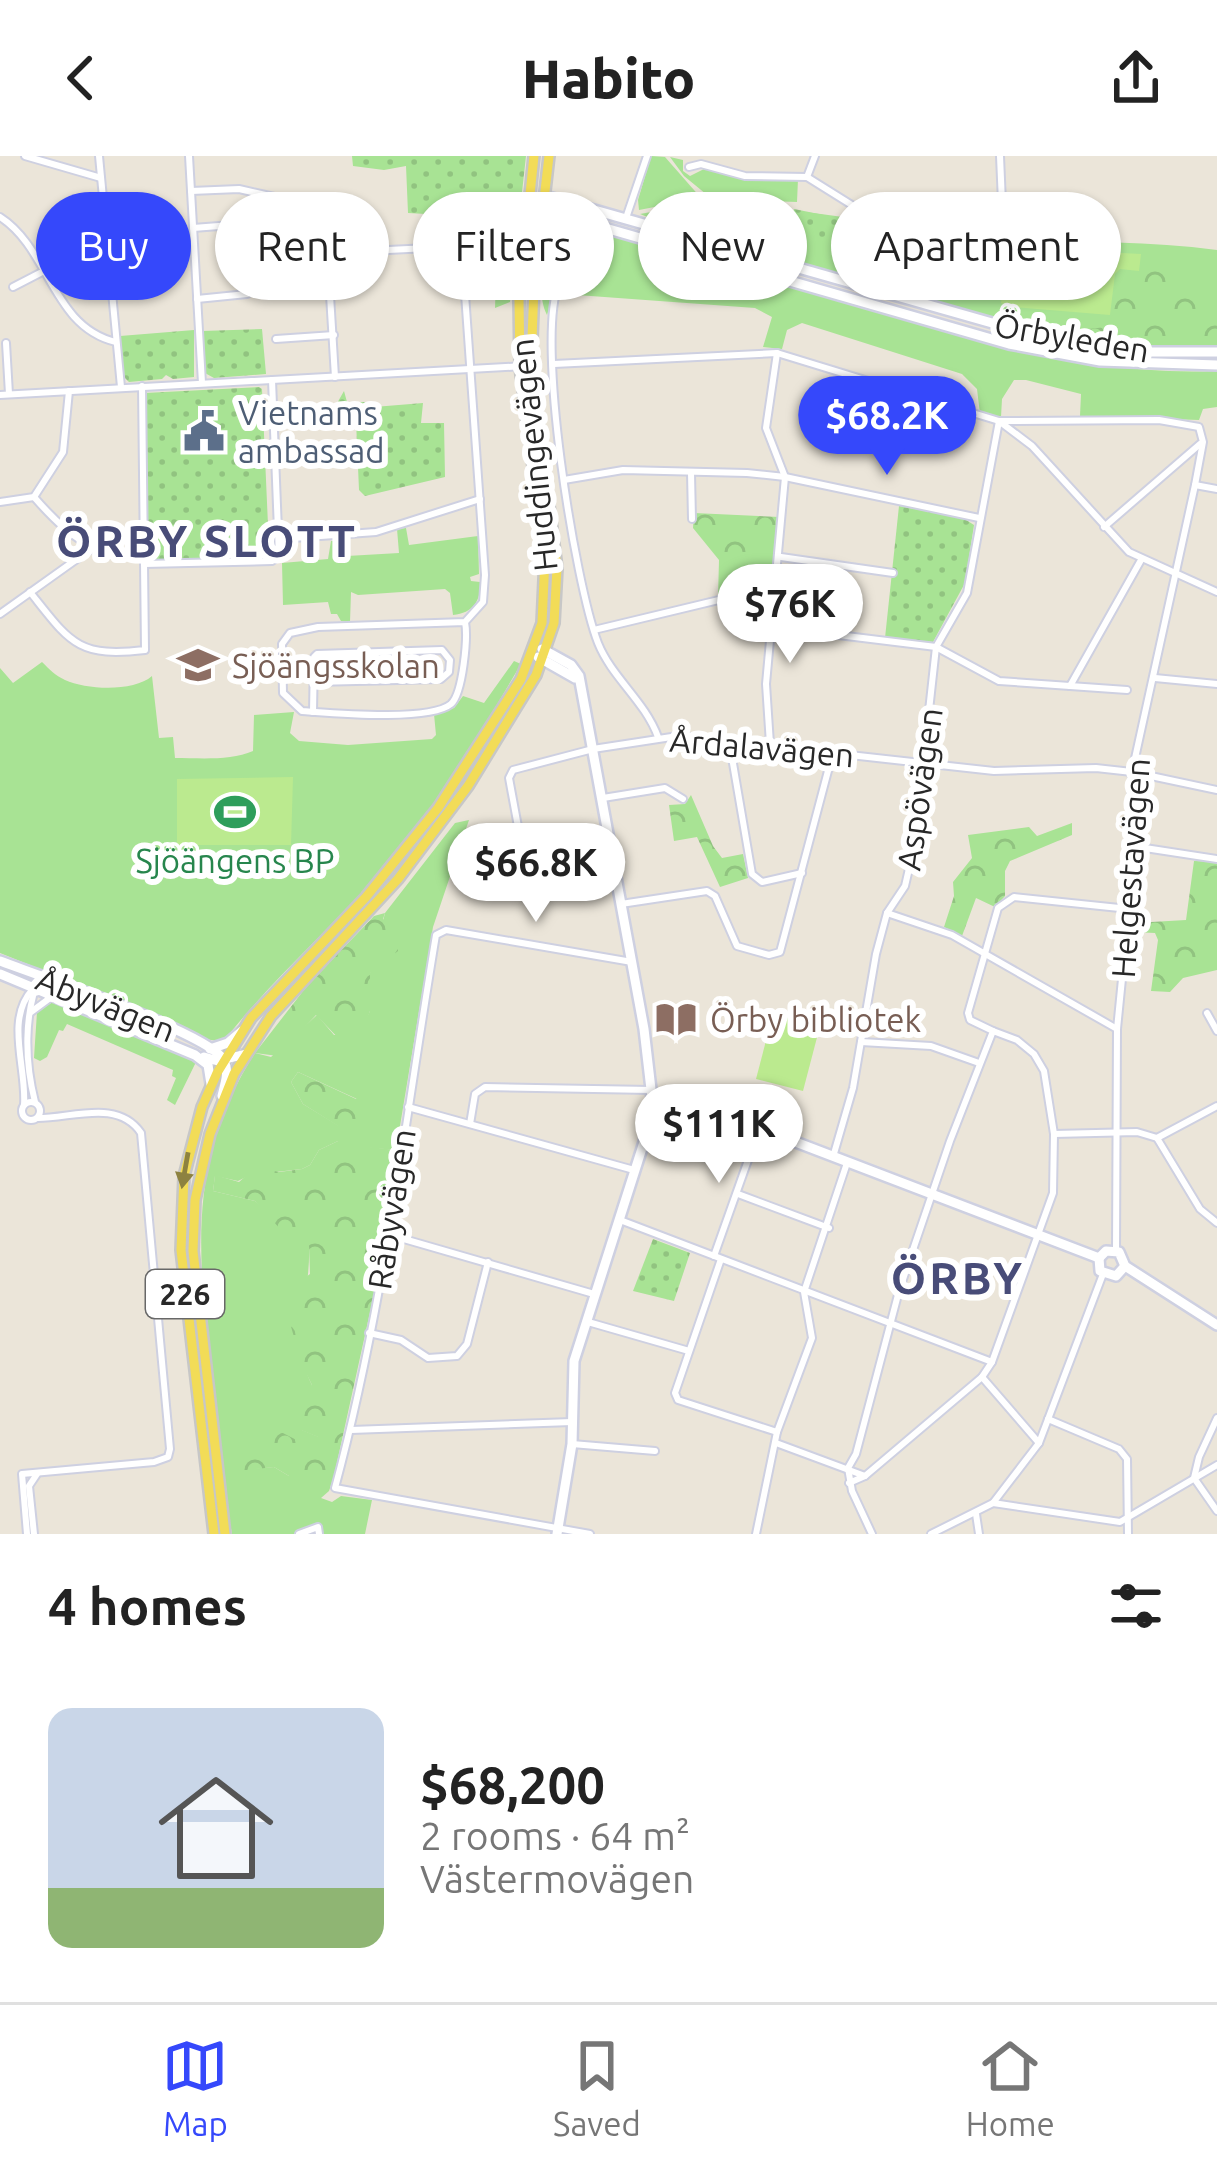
<!DOCTYPE html>
<meta charset="utf-8">
<style>
body{margin:0;font-family:Ubuntu,sans-serif;background:#f2f2f2;color:#222;height:100vh;display:flex;flex-direction:column;font-size:45px;white-space:nowrap}
*{box-sizing:border-box;margin:0}
p{font-size:39px;color:#767676}
.icon{flex:none;width:66px;height:66px;fill:none;stroke:currentColor;stroke-width:2;stroke-linecap:round;stroke-linejoin:round}
.map{position:relative;height:1378px;overflow:hidden}
.panel{display:flex;flex-direction:column;background:#fff;flex:1}
.panel>*{flex:none}
.guide{position:absolute;left:36px;top:36px;width:1146px;height:108px;display:flex;gap:24px}
.price{position:absolute;translate:-50% -102px;padding:0 27px;border-radius:42px;background:#fff;color:#222;font-size:39px;line-height:78px;filter:drop-shadow(0 3px 6px #0008)}
.price::after{content:'';position:absolute;left:50%;top:72px;width:36px;height:27px;margin-left:-18px;background:inherit;clip-path:polygon(0 0,100% 0,50% 100%)}
.price.selected{background:#3548fb;color:#fff}
ul{padding:0;list-style:none}
li{display:flex;align-items:center;gap:36px;height:300px;padding:0 48px}
li span{display:grid;place-items:center;flex:none;width:336px;height:240px;border-radius:24px;color:#555}
li>.icon{margin-inline-start:auto}
span .icon{width:144px;height:144px;fill:#fffc;stroke-width:1}
li b{font-size:51px}
h2{display:flex;justify-content:space-between;align-items:center;height:144px;padding:0 48px;font-size:51px}
.pill{padding:0 42px;border-radius:54px;background:#fff;box-shadow:0 3px 9px #0004;font-size:42px;line-height:108px}
.pill.selected{background:#3548fb;color:#fff}
header{display:flex;justify-content:space-between;align-items:center;height:156px;padding:0 48px;background:#fff;font-size:54px;font-weight:800}
.dock{display:flex;justify-content:space-around;align-items:center;height:168px;border-top:3px solid #e0e0e0;background:#fff;font-size:33px;color:#767676}
.dock a{display:grid;justify-items:center;gap:6px}
.dock .selected{color:#3548fb}
.map>svg:first-child{display:block}
</style>
<header><svg class="icon" aria-label="back" viewBox="0 0 24 24"><path d="M15 5l-7 7 7 7"/></svg>Habito<svg class="icon" aria-label="share" viewBox="0 0 24 24"><path d="M12 15V3M7 8l5-5 5 5M5 13v7h14v-7"/></svg></header>
<div class="map">
<svg width="1217" height="1378" viewBox="0 0 1217 1378">
<defs>
<pattern id="forest-crowns" width="20" height="18" patternUnits="userSpaceOnUse" patternTransform="scale(3)"><rect width="20" height="18" fill="#a8e394"/><path d="M2 6a3 3 0 1 1 6 0M12 15a3 3 0 1 1 6 0" fill="none" stroke="#91c380"/></pattern>
<pattern id="park-dots" width="8" height="8" patternUnits="userSpaceOnUse" patternTransform="scale(3)"><rect width="8" height="8" fill="#a8e394"/><path d="M2 2h.1M6 6h.1" fill="none" stroke="#91c380" stroke-width="1.8" stroke-linecap="round"/></pattern>
</defs>
<rect width="100%" height="100%" fill="#ebe5d9"/>
<g fill="#a8e394">
<polygon points="651,0 665,1 701,42 639,54 638,44"/>
<polygon points="670,1 683,4 683,15 690,20 704,13 738,22 798,23 797,46 712,43 684,20"/>
<path d="M706,46C804,53 900,71 997,81C1071,88 1144,84 1217,94V190C1087,197 965,156 841,120C774,101 704,85 640,58Z"/>
<path d="M561,67C670,94 777,128 886,159C996,190 1102,220 1217,215V251L1203,253L1199,264L1080,260L1081,238L1026,224H1014L1002,243L1001,261L980,258L977,233L962,218L802,167L787,174L782,193L763,191L772,161L755,152L577,139L553,141L547,159C536,139 541,91 553,71Z"/>
<path d="M406,372L409,389L478,380L479,418L470,421L471,425L480,426C481,445 473,457 453,459L450,437L445,433L358,439L351,436L350,466L341,465L337,458H331L328,446L283,449L282,407L328,403L331,385L346,384L347,400L399,397L397,373Z"/>
<path d="M514,505L521,508C477,583 434,655 376,721C327,776 272,824 226,882L219,885L204,883L167,864L0,797V512L13,527L42,506C49,513 56,520 65,524C87,534 134,536 152,520L159,582L173,581L175,602C199,602 231,605 253,595L254,559L294,556L290,577L299,585L348,589L432,583L436,579L434,558L454,552L463,540L484,547Z"/>
<path d="M469,664L433,771L396,994L361,991L357,943L298,916L291,926L303,948L339,970L338,985L319,994L310,1009L302,1013L250,1019L238,1025L215,1020L213,1035L255,1045L309,1090C311,1134 291,1190 312,1229L302,1274L319,1281L313,1292L237,1314L274,1311L289,1320H334L329,1335L321,1342L332,1346L341,1340L372,1344L365,1378H232C222,1327 218,1273 212,1221C198,1101 186,1004 255,897L271,901L317,859L334,879H358L370,855V817L385,757L455,667Z"/>
<polygon points="54,845 196,906 175,949 167,944 176,922 172,920 173,914 67,868 63,875 59,874 47,901 40,905 34,902 37,856"/>
</g>
<g fill="url(#forest-crowns)">
<path d="M1158,101L1164,108L1163,116L1181,122V105L1187,107L1192,125L1217,137V186C1182,185 1143,192 1119,164L1115,179L1103,182L1085,178L1089,173L1106,171L1123,131L1144,127L1151,102Z"/>
<polygon points="694,357 780,361 774,427 718,441 719,404 693,372"/>
<polygon points="691,639 713,690 722,702 743,698 748,722 720,731 697,681 674,685 669,649 685,648"/>
<polygon points="1072,667 1072,679 1010,705 1005,715 1005,740 995,751 976,742 962,780 944,771 954,740 953,726 972,702 968,679 1029,671 1037,680"/>
<polygon points="1194,705 1217,706 1217,814 1183,822 1170,836 1151,835 1158,784 1155,777 1133,776 1134,767 1186,764"/>
<polygon points="385,757 383,763 398,776 398,795 370,817 370,855 357,890 345,889 316,859 278,900 255,897 307,830 374,760"/>
<polygon points="298,916 356,943 361,936 369,938 361,990 396,994 385,1088 334,1320 289,1320 274,1311 237,1315 232,1295 279,1275 312,1292 318,1281 301,1274 291,1261 296,1243 312,1229 302,1209 282,1139 310,1118 309,1090 291,1085 255,1045 213,1035 215,1019 239,1026 256,1011 279,1016 302,1013 310,1009 319,994 338,985 338,970 303,948 291,926"/>
</g>
<g fill="url(#park-dots)">
<polygon points="352,0 526,0 510,146 495,152 498,62 408,57 406,10 384,14 353,10"/>
<polygon points="794,53 869,68 872,74 908,81 902,110 847,98 843,88 789,78"/>
<polygon points="262,173 266,218 214,222 205,217 202,175"/>
<polygon points="194,174 194,221 173,223 166,219 162,223 129,226 124,221 120,180"/>
<polygon points="259,231 262,233 268,369 274,369 273,399 148,406 145,237"/>
<polygon points="344,235 347,246 373,246 374,251 423,247 421,267 444,267 445,321 365,340 359,334 356,265 341,264 332,256"/>
<polygon points="899,350 963,362 974,369 965,427 933,486 885,482"/>
<polygon points="653,1083 690,1097 674,1145 633,1135"/>
</g>
<g fill="#bbea8f">
<polygon points="1008,91 1141,98 1139,115 1120,113 1115,118 1110,159 1012,151 1001,147"/>
<polygon points="293,621 291,689 177,689 177,623"/>
<polygon points="773,858 820,870 803,935 756,923"/>
</g>
<g fill="none" stroke-linecap="round" stroke-linejoin="round">
<g stroke="#ced0e1" stroke-width="10">
<g id="street">
<polyline points="25,0 101,22"/>
<polyline points="99,0 121,231"/>
<polyline points="189,0 202,227"/>
<polyline points="1000,0 1003,70"/>
<polyline points="689,11 701,8 745,20 807,21 855,51 877,60 1050,74"/>
<polyline points="807,21 815,0"/>
<polyline points="191,35 239,33 319,51 325,57 335,221"/>
<path d="M0,61C50,93 52,171 116,186"/>
<polyline points="626,62 647,0"/>
<polyline points="193,72 245,68"/>
<path d="M327,97L449,91L462,96L485,419L483,446L465,466L318,471L290,477L282,488L283,537L302,555C332,557 429,566 451,548C463,537 468,481 465,466"/>
<polyline points="270,119 328,115"/>
<path d="M559,128C535,181 575,428 598,487C612,522 645,545 658,581"/>
<polyline points="13,131 44,115"/>
<polyline points="197,143 247,138"/>
<polyline points="276,183 334,179"/>
<polyline points="6,187 9,238"/>
<polyline points="554,208 777,197 999,265 1159,264 1199,271 1203,286 1195,329 1132,616 1129,753 1117,873 1116,1094"/>
<polyline points="0,239 524,210"/>
<polyline points="691,317 692,363"/>
<polyline points="564,324 623,314 747,317 785,321 979,362"/>
<polyline points="1195,329 1217,333"/>
<path d="M34,341C67,379 92,400 144,401"/>
<polyline points="0,346 34,341 63,296 69,235"/>
<polyline points="1104,371 1200,288"/>
<polyline points="279,383 376,376 480,343"/>
<polyline points="781,401 893,417"/>
<polyline points="144,408 272,405 279,400 272,224"/>
<path d="M30,436C70,486 77,502 145,494L142,230"/>
<polyline points="0,458 91,393"/>
<polyline points="773,471 936,491 999,525 1070,530 1141,404"/>
<polyline points="594,474 777,430"/>
<polyline points="1155,522 1217,528"/>
<polyline points="1070,530 1127,534"/>
<polyline points="313,556 314,501 317,498 442,494 450,504 449,516 441,523 314,526"/>
<polyline points="729,584 752,718 762,726 802,717"/>
<polyline points="770,588 766,528 785,321 766,272 777,197"/>
<polyline points="603,642 665,632 683,643"/>
<polyline points="1132,690 1217,703"/>
<polyline points="526,714 509,622 513,614 593,593 678,580 994,615 1096,612 1132,616 1217,634"/>
<polyline points="621,748 707,735 715,740 737,790 769,799 780,796 833,596"/>
<polyline points="887,757 952,779 1117,873"/>
<polyline points="31,856 54,839"/>
<polyline points="1207,857 1217,875"/>
<polyline points="861,886 931,890 979,907"/>
<circle cx="31" cy="955" r="9"/>
<path d="M35,946C25,906 23,859 40,820"/>
<path d="M24,949C27,913 5,864 32,834"/>
<polyline points="408,951 634,1014"/>
<polyline points="470,968 475,938 485,931 651,934"/>
<polyline points="1054,978 1137,976 1157,982 1200,1053 1217,1067"/>
<polyline points="1157,982 1217,950"/>
<polyline points="833,1001 853,932 876,798 887,757 905,730 914,691 936,491 967,437 999,265 1032,290 1129,396 1217,436"/>
<polyline points="738,1038 829,1072"/>
<polyline points="620,1064 992,1206"/>
<polyline points="390,1079 594,1138"/>
<polyline points="714,1100 758,976"/>
<polyline points="721,1103 675,1237 678,1244 777,1276"/>
<polyline points="588,1166 689,1195"/>
<polyline points="369,1177 401,1184 428,1202 457,1200 467,1188 488,1106"/>
<polyline points="982,1221 1039,1287"/>
<polyline points="1217,1262 1199,1301 1194,1322 1217,1355"/>
<polyline points="1048,1263 1119,1293 1127,1303 1128,1378"/>
<polyline points="351,1274 572,1266"/>
<polyline points="776,1287 865,1320"/>
<polyline points="572,1288 655,1295"/>
<polyline points="849,1327 865,1320 982,1221 992,1206 1053,1037 1054,978 1044,915 1034,898 1017,884 993,875"/>
<polyline points="993,1347 1120,1366 1217,1309"/>
<polyline points="976,1358 979,1378"/>
<path d="M27,1378L22,1318L154,1306L168,1301L170,1293L141,977C118,943 73,962 38,962"/>
<polyline points="34,1378 29,1330 37,1318"/>
<polyline points="299,1378 318,1371 319,1378"/>
<path d="M590,1378L335,1332C384,1151 405,964 436,779L446,774L632,806"/>
<polyline points="756,1378 777,1276 812,1182 804,1136 847,1007"/>
<polyline points="872,1378 852,1335 848,1312 856,1298 899,1135 950,985 993,875 970,864 968,857 998,752 1014,741 1129,753"/>
<polyline points="931,1378 993,1347 1039,1287 1103,1118"/>
</g>
</g>
<g stroke="#ced0e1" stroke-width="14">
<g id="secondary">
<polyline points="539,53 1009,188 1100,205 1217,209"/>
<polyline points="529,62 545,40 1052,184 1144,196 1217,196"/>
<polyline points="542,493 571,509 579,520 644,873 652,942 644,986 574,1205 572,1288 557,1378"/>
<polyline points="538,501 575,522"/>
<path d="M0,805C37,819 207,877 223,903C230,914 225,928 222,940"/>
<polyline points="0,818 195,899 208,909 211,928"/>
<polyline points="210,893 228,887 242,875"/>
<polyline points="204,901 218,905 246,898"/>
<polyline points="651,959 772,977 1099,1102"/>
<polyline points="1099,1102 1106,1095 1119,1096 1125,1110 1217,1169"/>
<polyline points="1099,1102 1100,1115 1116,1120 1125,1110"/>
</g>
</g>
<g stroke="#c7c7c7" stroke-width="14">
<g id="primary">
<polyline points="214,1378 181,1094 184,1020 202,951 217,917 251,862 366,741 438,652 521,523 542,467 545,402 520,211 519,144 534,0"/>
<polyline points="225,1378 193,1095 195,1044 210,978 234,918 271,860 398,723 468,630 536,519 554,467 557,412 531,209 534,131 549,0"/>
</g>
</g>
<use href="#street" stroke="#fff" stroke-width="6"/>
<use href="#secondary" stroke="#fff" stroke-width="9"/>
<use href="#primary" stroke="#f2dc57" stroke-width="9"/>
</g>
<defs><path id="oneway-solid" d="M-6-.8H1V-3.2L6.5 0L1 3.2V.8H-6Z" transform="scale(3)"/></defs>
<use fill="#8d8240" href="#oneway-solid" transform="translate(185 1014) rotate(100)"/>
<defs>
<g id="civic-bare" transform="scale(3.24)"><path d="M-.6-6.5H3V-4.5H.6V-3L4-1V1h2V6H-6V1h2V-1L-.6-3ZM-1.2 2.5V6h2.4V2.5Z" fill="#5c6f8a" stroke="#fff" stroke-width="2.5" paint-order="stroke"/></g>
<g id="school-bare" transform="scale(3.24)"><path d="M0-5L7-2L0 1L-7-2ZM-4 1L0 2.5L4 1V4Q0 6-4 4Z" fill="#8d6e63" stroke="#fff" stroke-width="2.5" paint-order="stroke"/></g>
<g id="stadium-bare" transform="scale(3.24)"><path d="M0-5a6.5 5 0 1 0 0 10a6.5 5 0 1 0 0-10ZM-3.5-1.8h7v3.6h-7Z" fill="#2e9e5b" stroke="#fff" stroke-width="2.5" paint-order="stroke"/></g>
<g id="library-bare" transform="scale(3.24)"><path d="M-6-4Q-3-5.5-.7-3.5V5Q-3 3-6 4ZM6-4Q3-5.5 .7-3.5V5Q3 3 6 4Z" fill="#8d6e63" stroke="#fff" stroke-width="2.5" paint-order="stroke"/></g>
</defs>
<g fill-rule="evenodd">
<use href="#civic-bare" x="204" y="275"/>
<use href="#school-bare" x="198" y="509"/>
<use href="#stadium-bare" x="235" y="656"/>
<use href="#library-bare" x="676" y="863"/>
</g>
<g text-anchor="middle" dominant-baseline="central" stroke-width="12" stroke-linejoin="round" paint-order="stroke">
<rect fill="#fff" stroke="#686868" stroke-width="3" x="146" y="1114" width="78" height="48" rx="9"/>
<g font-size="30" font-weight="bold" fill="#282828">
<text x="185" y="1138">226</text>
</g>
<g font-size="33" fill="#282828" stroke="#fff">
<text transform="translate(1072 181) rotate(10)">Örbyleden</text>
<text transform="translate(533 299) rotate(-96)">Huddingevägen</text>
<text transform="translate(762 591) rotate(5)">Årdalavägen</text>
<text transform="translate(919 633) rotate(-82)">Aspövägen</text>
<text transform="translate(1130 712) rotate(-86)">Helgestavägen</text>
<text transform="translate(106 848) rotate(22)">Åbyvägen</text>
<text transform="translate(391 1053) rotate(-81)">Råbyvägen</text>
</g>
<g font-size="33" fill="#4e5e75" stroke="#fff" text-anchor="start">
<text x="238" y="256">Vietnams<tspan x="238" dy="38">ambassad</tspan></text>
</g>
<g font-size="33" fill="#785e54" stroke="#fff" text-anchor="start">
<text x="232" y="509">Sjöängsskolan</text>
<text x="710" y="863">Örby bibliotek</text>
</g>
<g font-size="33" fill="#27864d" stroke="#fff">
<text x="235" y="704">Sjöängens BP</text>
</g>
<g font-size="45" font-weight="bold" letter-spacing="3" fill="#484c78" stroke="#fff">
<text x="207" y="384">ÖRBY SLOTT</text>
<text x="958" y="1121">ÖRBY</text>
</g>
</g>
</svg>
<b class="price selected" style="left:887px;top:322px">$68.2K</b>
<b class="price" style="left:790px;top:510px">$76K</b>
<b class="price" style="left:536px;top:769px">$66.8K</b>
<b class="price" style="left:719px;top:1030px">$111K</b>
<div class="guide">
<a class="pill selected">Buy</a>
<a class="pill">Rent</a>
<a class="pill">Filters</a>
<a class="pill">New</a>
<a class="pill">Apartment</a>
</div>
</div>
<section class="panel">
<h2>4 homes<svg class="icon" aria-label="filters" viewBox="0 0 24 24"><path d="M4 7h16M4 17h16"/><circle cx="9" cy="7" r="2"/><circle cx="15" cy="17" r="2"/></svg></h2>
<ul>
<li><span style="background:linear-gradient(#c9d6e8 75%,#8fb573 0)"><svg class="icon" aria-label="home" viewBox="0 0 24 24"><path d="M3 11l9-7 9 7M6 9v11h12V9"/></svg></span><div><b>$68,200</b><p>2 rooms · 64 m²</p><p>Västermovägen</p></div></li>
</ul>
</section>
<nav class="dock">
<a class="selected"><svg class="icon" aria-label="map" viewBox="0 0 24 24"><path d="M3 6l6-2 6 2 6-2v14l-6 2-6-2-6 2zM9 4v14M15 6v14"/></svg>Map</a>
<a><svg class="icon" aria-label="saved" viewBox="0 0 24 24"><path d="M7 4h10v16l-5-4-5 4z"/></svg>Saved</a>
<a><svg class="icon" aria-label="home" viewBox="0 0 24 24"><path d="M3 11l9-7 9 7M6 9v11h12V9"/></svg>Home</a>
</nav>
